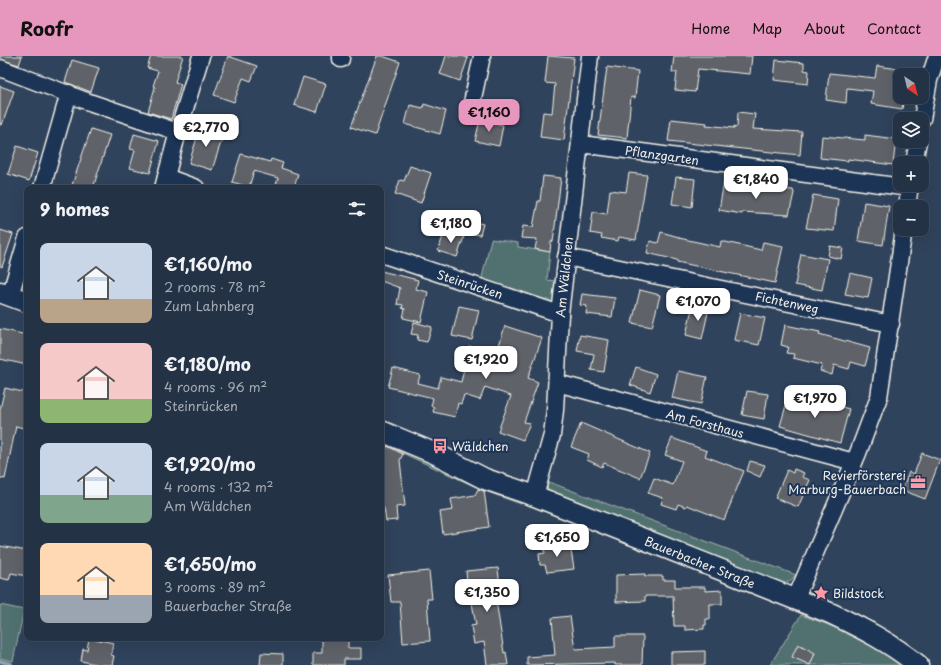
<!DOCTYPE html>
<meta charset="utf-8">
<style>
body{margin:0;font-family:"Playpen Sans",sans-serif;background:#303e50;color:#f1f3f6;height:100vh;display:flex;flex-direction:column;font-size:15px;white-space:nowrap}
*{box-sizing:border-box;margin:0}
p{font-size:13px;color:#a3aab3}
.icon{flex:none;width:22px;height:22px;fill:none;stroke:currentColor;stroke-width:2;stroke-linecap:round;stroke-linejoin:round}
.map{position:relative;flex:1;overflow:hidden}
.panel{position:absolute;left:24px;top:129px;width:360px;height:456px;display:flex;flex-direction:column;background:#243245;border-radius:8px;box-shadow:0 4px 16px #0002,0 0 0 1px #414d5e}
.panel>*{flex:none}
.needle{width:26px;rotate:145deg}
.controls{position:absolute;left:893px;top:12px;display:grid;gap:8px}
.controls a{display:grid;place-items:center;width:36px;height:36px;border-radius:8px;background:#243245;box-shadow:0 4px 16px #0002,0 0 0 1px #414d5e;font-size:20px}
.price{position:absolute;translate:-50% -34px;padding:0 9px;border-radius:8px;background:#fff;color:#222;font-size:13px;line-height:26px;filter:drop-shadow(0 1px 2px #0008)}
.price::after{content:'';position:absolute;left:50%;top:24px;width:12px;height:9px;margin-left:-6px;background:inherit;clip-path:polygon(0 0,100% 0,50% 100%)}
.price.active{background:#e797bd;color:#111}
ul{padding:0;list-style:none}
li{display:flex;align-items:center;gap:12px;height:100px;padding:0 16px}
li span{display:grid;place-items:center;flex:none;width:112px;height:80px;border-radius:8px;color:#555}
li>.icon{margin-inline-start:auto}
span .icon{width:48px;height:48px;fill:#fffc;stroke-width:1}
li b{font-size:17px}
h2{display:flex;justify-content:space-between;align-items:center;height:48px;padding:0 16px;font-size:17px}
header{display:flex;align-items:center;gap:24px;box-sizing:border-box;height:56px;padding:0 20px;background:#e797bd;color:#111}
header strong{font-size:19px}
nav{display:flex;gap:22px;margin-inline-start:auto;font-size:14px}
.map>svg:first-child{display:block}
</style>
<header>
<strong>Roofr</strong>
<nav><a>Home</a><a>Map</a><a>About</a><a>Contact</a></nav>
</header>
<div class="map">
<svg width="941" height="609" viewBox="0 0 941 609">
<rect width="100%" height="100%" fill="#30435c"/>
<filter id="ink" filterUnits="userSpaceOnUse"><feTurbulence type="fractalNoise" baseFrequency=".025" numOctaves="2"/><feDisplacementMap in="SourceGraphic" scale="8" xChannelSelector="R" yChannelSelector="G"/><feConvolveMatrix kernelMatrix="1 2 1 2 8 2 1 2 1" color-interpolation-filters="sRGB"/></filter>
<g filter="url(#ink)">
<g fill="#517171" stroke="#a2b1ac">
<polygon points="491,183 518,187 518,191 550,196 547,224 556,225 554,248 481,226"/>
<polygon points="384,386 522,443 521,448 485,435 387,390"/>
<polygon points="549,426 796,519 791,524 782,529 549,436 547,431"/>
<polygon points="0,549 24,554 13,605 0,602"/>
<path d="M801,559C837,572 873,583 902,609H770Z"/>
</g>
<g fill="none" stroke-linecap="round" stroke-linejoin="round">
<polyline stroke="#8ba4b0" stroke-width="4" points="0,605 11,608"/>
</g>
<g fill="#5e6469" stroke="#f4f1e8">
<polygon points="0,0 22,0 19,9 0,3"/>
<polygon points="151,0 183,0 175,26 181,28 171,63 148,56 155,31 153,30 158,15 147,12"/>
<polygon points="228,0 257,10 251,25 243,22 234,46 214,39"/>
<polygon points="377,0 382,0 400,6 375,79 351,71"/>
<polygon points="446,0 462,0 468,2 460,25 440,18"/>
<polygon points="548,0 574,2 564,84 540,81 543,56 552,57 555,28 545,27"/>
<polygon points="674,0 752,0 750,18 698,13 695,36 675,34 677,16 672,16"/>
<polygon points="72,4 99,12 91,36 65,26"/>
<polygon points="776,4 804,7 804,14 809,15 808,28 774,24"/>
<polygon points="877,10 900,13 900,41 904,41 902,53 871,48 873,35 847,32 846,47 826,44 829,17 875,22"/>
<polygon points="607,11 638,15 635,42 631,41 627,82 598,79"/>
<polygon points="303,21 326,28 317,56 294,49"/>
<polygon points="0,30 14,35 2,69 0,69"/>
<polygon points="424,48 446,55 440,78 405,68 410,49 423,52"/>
<polygon points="738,56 755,58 753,73 802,76 800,99 668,85 671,63 707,67 706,69 734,72 734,70 737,71"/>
<polygon points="480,64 503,69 499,90 475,85"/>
<polygon points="201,69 224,77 212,114 189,107"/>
<polygon points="91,73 110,79 93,132 71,132"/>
<polygon points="134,78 159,85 150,117 130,112 135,94 130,93"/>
<polygon points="865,79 896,83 893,109 848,103 848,105 820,102 822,80 865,84"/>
<polygon points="17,90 38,97 29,125 8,118"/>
<polygon points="241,98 270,106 271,103 283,107 281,112 298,118 294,132 275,132 278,122 254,115 249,131 232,126"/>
<polygon points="410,110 431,117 421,147 395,138 400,124 404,125"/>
<polygon points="629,117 647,119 636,184 619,181 618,185 601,182 602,179 590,177 593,156 607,158 610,134 626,136"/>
<polygon points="543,120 561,122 553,186 551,185 550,196 535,193 537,183 521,182 523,170 533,171 538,145 540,145"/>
<polygon points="676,121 695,123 692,151 672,148"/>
<polygon points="724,126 747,130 747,131 793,134 794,137 789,159 742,156 742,158 719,154"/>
<polygon points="813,139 838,143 834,175 806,172"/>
<polygon points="864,146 889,150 883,189 858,185"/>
<polygon points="467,164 483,168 480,179 464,176"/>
<polygon points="0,174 13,178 2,211 0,210"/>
<polygon points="445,174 464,181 457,201 438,195"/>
<polygon points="661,176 679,181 679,182 720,191 721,185 761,194 763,186 783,190 775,227 677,206 677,204 647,197 650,185 658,187"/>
<polygon points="830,190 843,192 841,203 828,200"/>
<polygon points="801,198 828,203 822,234 795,229"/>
<polygon points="381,215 418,224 416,233 428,236 421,266 403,262 405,253 402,252 403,249 397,248 400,232 381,225"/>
<polygon points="850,217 872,222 868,242 845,238"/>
<polygon points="640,234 660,239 652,271 632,267"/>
<polygon points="582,238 615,242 612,261 586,258 587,250 580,249"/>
<polygon points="693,248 709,252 702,283 686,279"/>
<polygon points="459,250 479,254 472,284 452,280"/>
<polygon points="740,257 765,262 759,289 734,284"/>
<polygon points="414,266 432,271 427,286 417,284 418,279 411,278"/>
<polygon points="785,269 820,276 819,278 870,292 865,310 851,306 849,313 834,309 832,319 820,315 822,309 793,302 794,298 786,297 788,291 781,289"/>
<polygon points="505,270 542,282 528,322 538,326 524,366 530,367 523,384 498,375 511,340 485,331 480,344 464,339 461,348 458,347 455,361 433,356 434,351 431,350 433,342 388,331 393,312 420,319 418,327 438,332 441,321 461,326 469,290 496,299"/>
<polygon points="0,273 27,279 27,309 0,303"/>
<polygon points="580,279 609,284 604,316 591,314 594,298 577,295"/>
<polygon points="636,311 656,318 650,336 630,329"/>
<polygon points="678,315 707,321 701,348 672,342"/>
<polygon points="5,332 27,337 27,373 16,370 5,423 0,422 0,353"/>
<polygon points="747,335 768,338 764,363 742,359"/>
<polygon points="789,339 824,349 825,346 849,353 840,387 780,370"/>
<polygon points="581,367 650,397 640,422 604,407 602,411 587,404 589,398 571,391"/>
<polygon points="672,382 707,395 705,400 744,415 724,464 687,449 686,451 678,448 676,453 661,448 663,442 648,437 654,422 673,429 682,405 665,399"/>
<polygon points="387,390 403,398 400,404 405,450 396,451 397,464 386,465 384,452 381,452 381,402"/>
<polygon points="922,397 940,404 925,443 902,434 909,416 914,418"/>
<polygon points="750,405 765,409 760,421 747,415"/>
<polygon points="794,413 804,417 802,421 810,424 798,451 775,442 787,414 793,417"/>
<polygon points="478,433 484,435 489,471 443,478 440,456 453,454 451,443 475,439"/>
<polygon points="570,488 574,513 547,516 545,509 540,509 539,498 545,497 544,491"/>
<polygon points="0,490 27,495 27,520 11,517 9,524 0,522"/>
<polygon points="498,512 501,544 496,544 504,597 506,596 508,609 487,609 484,586 474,588 471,570 476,569 472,547 469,547 466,515"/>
<polygon points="429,515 432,543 427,543 430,585 403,587 400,546 391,546 388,519"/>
<polygon points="645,518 645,520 663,520 663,524 675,524 675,531 705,531 705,535 722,534 722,548 710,548 710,563 706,563 706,569 704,569 704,573 685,574 685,570 674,570 673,540 645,540 645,545 616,546 616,519"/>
<polygon points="570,560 575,593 615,591 615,580 643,580 642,609 615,609 615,607 527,609 527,601 555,599 552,562"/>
<polygon points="89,582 114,587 111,599 114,600 112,609 100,609 81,605 83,593 87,594"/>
<polygon points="322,582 348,582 348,592 361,592 361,603 344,603 344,609 313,609 313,597 322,597"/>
<polygon points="798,588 815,597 810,609 792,601"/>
<polygon points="705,595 705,609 671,609 671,596"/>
<polygon points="261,597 283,598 283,609 260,609"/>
</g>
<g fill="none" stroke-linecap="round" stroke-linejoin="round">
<g stroke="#f4f1e8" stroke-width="19">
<g id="minor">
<polyline points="341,3 341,0"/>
<polyline points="0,12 89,46 178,76"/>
<polyline points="470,56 482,0"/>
<polyline points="922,63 929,24 937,0"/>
<polyline points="581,88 910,132"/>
<polyline points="914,107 918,85"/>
<polyline points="166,121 196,132"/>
<polyline points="42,132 69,37"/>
<polyline points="163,132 178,76 201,0"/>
<polyline points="907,151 910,129"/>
<polyline points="381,198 560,258"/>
<polyline points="566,201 891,268"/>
<polyline points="10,240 27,182"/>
<polyline points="557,327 854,406"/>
<polyline points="535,440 552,379 555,354 560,258 590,0"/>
<polyline points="795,544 858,397 879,341 904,173"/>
</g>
</g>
<g stroke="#f4f1e8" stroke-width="23">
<g id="tertiary">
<polyline points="0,236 27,246"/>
<path d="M381,375L436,398L485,423L535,440L830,557C862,572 891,587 918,609"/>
</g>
</g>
<use href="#minor" stroke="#1d3557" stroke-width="16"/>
<use href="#tertiary" stroke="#1d3557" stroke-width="20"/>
</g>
</g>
<defs>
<g id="bus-bare" transform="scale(1.2)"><path d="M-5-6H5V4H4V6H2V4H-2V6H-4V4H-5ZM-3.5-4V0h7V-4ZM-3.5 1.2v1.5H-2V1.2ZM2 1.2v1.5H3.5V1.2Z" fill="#ff9aa2" stroke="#1d3557" stroke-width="2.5" paint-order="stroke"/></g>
<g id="office-bare" transform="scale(1.2)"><path d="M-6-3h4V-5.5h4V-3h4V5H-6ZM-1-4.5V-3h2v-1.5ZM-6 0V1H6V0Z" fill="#ff9aa2" stroke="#1d3557" stroke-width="2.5" paint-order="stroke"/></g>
<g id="sight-bare" transform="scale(1.2)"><path d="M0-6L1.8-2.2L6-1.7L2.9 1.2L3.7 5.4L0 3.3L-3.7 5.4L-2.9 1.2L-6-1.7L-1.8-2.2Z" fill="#ff9aa2" stroke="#1d3557" stroke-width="2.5" paint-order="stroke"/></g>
</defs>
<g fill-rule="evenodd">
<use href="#bus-bare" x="440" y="390"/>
<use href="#office-bare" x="918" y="426"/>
<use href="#sight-bare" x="821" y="537"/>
</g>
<g text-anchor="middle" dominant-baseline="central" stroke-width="4" stroke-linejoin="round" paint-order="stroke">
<g font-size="12" fill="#f4f1e8" stroke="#1d3557">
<text transform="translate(662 99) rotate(8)">Pflanzgarten</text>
<text transform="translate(564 221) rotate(-84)">Am Wäldchen</text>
<text transform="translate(470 228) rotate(18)">Steinrücken</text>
<text transform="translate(787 246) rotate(12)">Fichtenweg</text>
<text transform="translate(705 367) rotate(15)">Am Forsthaus</text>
<text transform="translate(700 506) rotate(22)">Bauerbacher Straße</text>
</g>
<g font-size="12" fill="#f4f1e8" stroke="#1d3557" text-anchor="start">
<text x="452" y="390">Wäldchen</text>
<text x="906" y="419" text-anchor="end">Revierförsterei<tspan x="906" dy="14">Marburg-Bauerbach</tspan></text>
<text x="833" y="537">Bildstock</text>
</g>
</g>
</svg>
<div class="controls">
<a><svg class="needle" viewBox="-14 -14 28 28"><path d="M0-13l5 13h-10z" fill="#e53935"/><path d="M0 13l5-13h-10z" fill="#a3aab3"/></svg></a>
<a><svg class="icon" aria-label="layers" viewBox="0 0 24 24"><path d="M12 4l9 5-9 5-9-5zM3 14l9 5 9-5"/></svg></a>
<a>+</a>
<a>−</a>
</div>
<b class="price active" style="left:489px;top:77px">€1,160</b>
<b class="price" style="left:206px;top:92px">€2,770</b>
<b class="price" style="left:756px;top:144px">€1,840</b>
<b class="price" style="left:451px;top:188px">€1,180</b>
<b class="price" style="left:698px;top:266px">€1,070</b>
<b class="price" style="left:486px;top:324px">€1,920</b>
<b class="price" style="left:815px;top:363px">€1,970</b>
<b class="price" style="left:557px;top:502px">€1,650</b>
<b class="price" style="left:487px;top:557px">€1,350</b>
<section class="panel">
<h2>9 homes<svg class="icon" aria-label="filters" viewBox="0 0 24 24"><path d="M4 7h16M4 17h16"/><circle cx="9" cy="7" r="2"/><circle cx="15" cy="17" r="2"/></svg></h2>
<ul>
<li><span style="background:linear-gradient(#c9d6e8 70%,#b9a48a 0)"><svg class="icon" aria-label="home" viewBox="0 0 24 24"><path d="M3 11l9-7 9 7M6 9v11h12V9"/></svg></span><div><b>€1,160/mo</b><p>2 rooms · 78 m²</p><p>Zum Lahnberg</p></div></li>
<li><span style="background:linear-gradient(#f6c9c9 70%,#8fb573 0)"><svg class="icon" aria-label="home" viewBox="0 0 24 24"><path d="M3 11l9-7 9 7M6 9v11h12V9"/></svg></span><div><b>€1,180/mo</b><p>4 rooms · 96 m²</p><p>Steinrücken</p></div></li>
<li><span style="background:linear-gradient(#c9d6e8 65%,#7fa58c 0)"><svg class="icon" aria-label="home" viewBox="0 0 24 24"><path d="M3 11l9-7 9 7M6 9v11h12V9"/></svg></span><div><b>€1,920/mo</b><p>4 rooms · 132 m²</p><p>Am Wäldchen</p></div></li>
<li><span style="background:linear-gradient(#ffd9b3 65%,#9aa5b1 0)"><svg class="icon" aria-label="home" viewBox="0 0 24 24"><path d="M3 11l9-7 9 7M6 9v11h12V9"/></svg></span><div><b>€1,650/mo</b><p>3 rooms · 89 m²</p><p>Bauerbacher Straße</p></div></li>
</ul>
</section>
</div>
